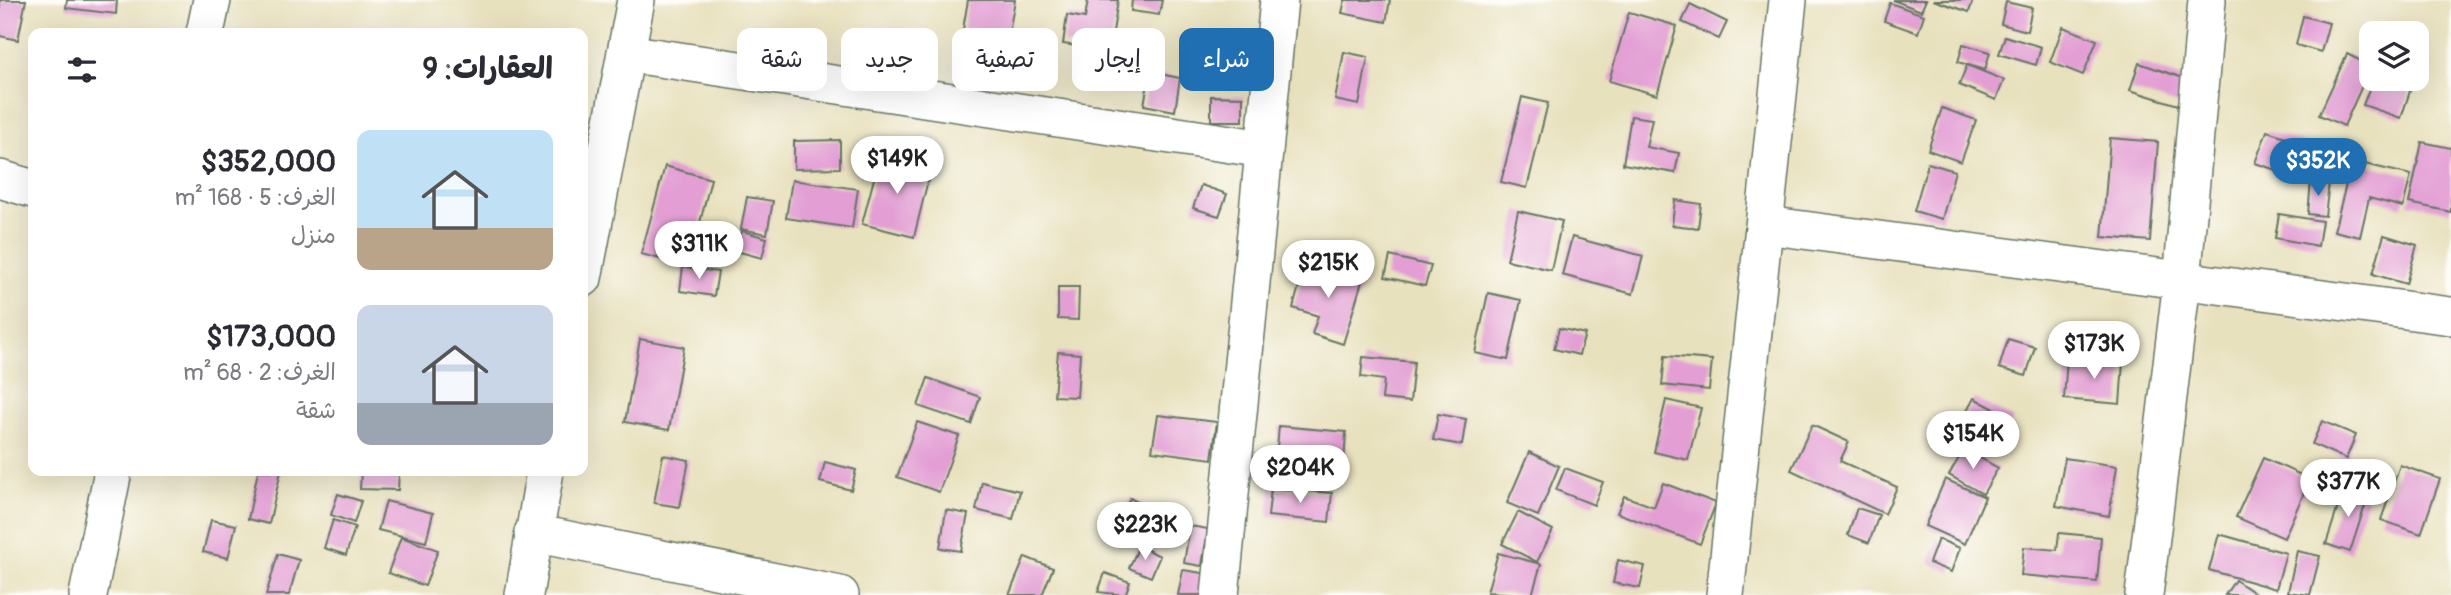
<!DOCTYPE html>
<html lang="ar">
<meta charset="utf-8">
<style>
body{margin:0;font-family:Pangolin,"Playpen Sans Arabic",sans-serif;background:#f7f7f7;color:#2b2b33;direction:rtl;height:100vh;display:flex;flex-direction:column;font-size:26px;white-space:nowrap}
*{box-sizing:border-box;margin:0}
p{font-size:23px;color:#7c7c81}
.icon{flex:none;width:38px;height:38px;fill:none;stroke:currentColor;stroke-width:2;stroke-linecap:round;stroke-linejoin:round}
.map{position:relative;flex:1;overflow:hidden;direction:ltr}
.panel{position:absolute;left:28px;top:28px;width:560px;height:448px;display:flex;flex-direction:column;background:#fff;border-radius:14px;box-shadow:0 7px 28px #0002;direction:rtl}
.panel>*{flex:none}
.hud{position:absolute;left:609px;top:28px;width:665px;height:63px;direction:rtl;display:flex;gap:14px}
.controls{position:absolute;left:2359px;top:21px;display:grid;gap:14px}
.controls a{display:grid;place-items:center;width:70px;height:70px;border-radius:14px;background:#fff;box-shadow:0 7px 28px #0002;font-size:35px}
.price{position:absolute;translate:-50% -60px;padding:0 16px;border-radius:24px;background:#fff;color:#222;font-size:23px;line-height:46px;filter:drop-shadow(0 2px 4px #0008)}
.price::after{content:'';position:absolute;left:50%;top:42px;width:21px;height:16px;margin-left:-10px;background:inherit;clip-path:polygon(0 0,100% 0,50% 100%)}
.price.on{background:#1f6fb2;color:#fff}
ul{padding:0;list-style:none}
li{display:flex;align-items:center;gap:21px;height:175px;padding:0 35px}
li span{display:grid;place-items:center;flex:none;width:196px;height:140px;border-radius:14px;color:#555}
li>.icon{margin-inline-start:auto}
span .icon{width:84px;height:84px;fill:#fffc;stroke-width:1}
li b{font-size:30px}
h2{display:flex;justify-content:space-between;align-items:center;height:84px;padding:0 35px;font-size:30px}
.tag{padding:0 24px;border-radius:14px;background:#fff;box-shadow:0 7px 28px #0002;font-size:24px;line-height:63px}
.tag.on{background:#1f6fb2;color:#fff}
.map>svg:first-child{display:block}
</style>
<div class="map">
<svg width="2451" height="595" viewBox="0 0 2451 595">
<rect width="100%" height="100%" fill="#fdfcf7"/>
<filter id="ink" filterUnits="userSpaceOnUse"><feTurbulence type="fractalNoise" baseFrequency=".0143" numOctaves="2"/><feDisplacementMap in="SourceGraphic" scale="14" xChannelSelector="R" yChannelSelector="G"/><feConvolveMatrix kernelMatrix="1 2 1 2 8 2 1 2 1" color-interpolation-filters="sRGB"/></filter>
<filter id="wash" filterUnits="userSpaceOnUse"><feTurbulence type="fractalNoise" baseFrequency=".00686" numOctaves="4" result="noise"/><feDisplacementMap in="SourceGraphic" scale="28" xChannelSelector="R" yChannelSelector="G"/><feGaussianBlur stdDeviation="1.57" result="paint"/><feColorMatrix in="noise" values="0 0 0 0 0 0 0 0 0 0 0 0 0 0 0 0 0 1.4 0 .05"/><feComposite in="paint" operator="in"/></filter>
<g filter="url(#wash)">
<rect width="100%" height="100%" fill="#e8e1be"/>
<g id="blocks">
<g fill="#e39fd4">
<polygon points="0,0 26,0 18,40 0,36"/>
<polygon points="67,0 117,0 116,14 66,8"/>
<polygon points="968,0 1015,0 1007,44 962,35"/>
<polygon points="1088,0 1118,0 1110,51 1063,44 1067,15 1085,18"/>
<polygon points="1132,0 1162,0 1159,15 1131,11"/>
<polygon points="1345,0 1390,0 1386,22 1342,13"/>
<polygon points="1893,0 1926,0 1921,11"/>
<polygon points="1933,0 1973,0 1969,12"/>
<polygon points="2006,2 2032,8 2027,31 2001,24"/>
<polygon points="1890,3 1924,15 1918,33 1884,21"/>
<polygon points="1690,4 1727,22 1719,39 1682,22"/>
<polygon points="1629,12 1677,26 1657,95 1609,81"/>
<polygon points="2303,16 2329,23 2321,52 2296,45"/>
<polygon points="2063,27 2097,40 2083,75 2050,62"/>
<polygon points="2005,36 2041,47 2036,65 1999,54"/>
<polygon points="1963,44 1990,52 1985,70 1958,62"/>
<polygon points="962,48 987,50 984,82 959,79"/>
<polygon points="1344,52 1368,57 1359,105 1335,100"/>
<polygon points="2347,54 2371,66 2344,126 2319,115"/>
<polygon points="2139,63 2186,79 2178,105 2130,90"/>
<polygon points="1967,65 2004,80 1996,100 1959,85"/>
<polygon points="1150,72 1180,78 1175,111 1144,105"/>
<polygon points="2373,79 2414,79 2401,118 2363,105"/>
<polygon points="1211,96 1243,97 1243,121 1211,121"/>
<polygon points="1522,97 1548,103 1527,188 1501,182"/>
<polygon points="1942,108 1976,120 1961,162 1928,150"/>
<polygon points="1631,116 1652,119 1646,147 1679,153 1675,173 1623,164"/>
<polygon points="2267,131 2321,148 2310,181 2255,163"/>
<polygon points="2110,138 2158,142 2150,241 2102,237"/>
<polygon points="840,140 840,168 794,169 794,141"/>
<polygon points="2422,142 2451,148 2451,212 2409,203"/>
<polygon points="880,156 931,168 914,237 862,224"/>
<polygon points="2352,161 2411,175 2403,207 2369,198 2360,237 2334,231"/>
<polygon points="1928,163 1955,171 1942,219 1914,211"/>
<polygon points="665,166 711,179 689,266 641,254"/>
<polygon points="792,180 858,189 852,228 786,218"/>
<polygon points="2311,181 2329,183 2325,216 2308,214"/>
<polygon points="1201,185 1227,194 1219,216 1193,208"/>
<polygon points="747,197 773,201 767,234 741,229"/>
<polygon points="1675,200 1701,204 1698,228 1672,225"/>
<polygon points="1518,211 1562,221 1551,270 1507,260"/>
<polygon points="2279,214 2322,221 2318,246 2275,238"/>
<polygon points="742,231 767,238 762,258 736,251"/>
<polygon points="2384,235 2417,245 2406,284 2373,274"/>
<polygon points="1572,237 1643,256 1633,294 1562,275"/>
<polygon points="1390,256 1431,266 1425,286 1385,277"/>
<polygon points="1306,261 1363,278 1343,344 1312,334 1318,316 1293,308"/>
<polygon points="683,267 718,272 714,296 680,291"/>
<polygon points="1058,287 1079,287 1078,320 1058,319"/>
<polygon points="1488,293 1521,300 1508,360 1475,353"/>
<polygon points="1559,328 1585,334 1579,355 1554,349"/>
<polygon points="640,339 684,347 669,430 625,422"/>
<polygon points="2008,339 2035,347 2026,376 1999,368"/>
<polygon points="1058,352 1080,354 1077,397 1054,396"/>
<polygon points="1665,356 1712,360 1709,390 1662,385"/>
<polygon points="1363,357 1414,362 1410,402 1382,399 1384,380 1361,377"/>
<polygon points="2067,358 2123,362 2120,404 2064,399"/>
<polygon points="928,378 980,397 971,424 918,406"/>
<polygon points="1974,398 2013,419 2001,441 1962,420"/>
<polygon points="1666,400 1701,408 1688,460 1654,452"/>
<polygon points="1438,414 1466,419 1462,445 1433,440"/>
<polygon points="1158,415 1217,422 1212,459 1152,451"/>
<polygon points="2322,421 2356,435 2346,459 2312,444"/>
<polygon points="917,422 959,436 939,492 897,477"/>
<polygon points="1812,425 1849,442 1840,461 1897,487 1885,514 1791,470"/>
<polygon points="1279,426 1346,432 1344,465 1276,459"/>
<polygon points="1964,449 1998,468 1983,494 1949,475"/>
<polygon points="1529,452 1559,466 1538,516 1507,503"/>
<polygon points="663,455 689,460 680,507 654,503"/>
<polygon points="2065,458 2117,466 2109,516 2056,506"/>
<polygon points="2263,458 2310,479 2284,538 2236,517"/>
<polygon points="825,462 856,470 851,490 820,482"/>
<polygon points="2400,465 2440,479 2421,534 2381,520"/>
<polygon points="1565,468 1603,482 1594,505 1556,490"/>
<polygon points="258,471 281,471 269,524 248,519"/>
<polygon points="361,471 399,471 398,490 360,489"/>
<polygon points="1945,479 1985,497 1965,544 1925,526"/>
<polygon points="982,482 1020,491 1013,519 976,510"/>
<polygon points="1663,483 1716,503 1700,544 1617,513 1624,496 1654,507"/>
<polygon points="2345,485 2369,493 2350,552 2326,544"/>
<polygon points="1271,488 1332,493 1329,522 1268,516"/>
<polygon points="338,494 361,501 354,523 331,515"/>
<polygon points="1130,498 1169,519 1155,545 1116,525"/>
<polygon points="386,501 433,513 426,542 378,530"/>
<polygon points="1857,508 1879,515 1869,543 1848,535"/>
<polygon points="946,510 968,514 961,551 940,548"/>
<polygon points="1518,512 1553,530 1537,562 1502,544"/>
<polygon points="211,520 236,525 228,558 203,552"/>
<polygon points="333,520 355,527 346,555 324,548"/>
<polygon points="1190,526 1208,529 1202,566 1184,563"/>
<polygon points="2059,533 2101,537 2097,582 2021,575 2024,547 2057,550"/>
<polygon points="2219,534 2286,553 2276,589 2209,570"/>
<polygon points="401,537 438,550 425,586 388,573"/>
<polygon points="1938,539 1960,548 1951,572 1929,563"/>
<polygon points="1139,546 1160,556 1151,577 1129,568"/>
<polygon points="2297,551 2320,556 2310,595 2288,592"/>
<polygon points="1498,553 1541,564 1532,595 1487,592"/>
<polygon points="278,554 299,560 289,595 266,595"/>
<polygon points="1025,557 1053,568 1042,595 1009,595"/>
<polygon points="1618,560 1645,566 1640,588 1613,583"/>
<polygon points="1183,570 1209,574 1205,595 1178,595"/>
<polygon points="1105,573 1130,582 1125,595 1098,592"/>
<polygon points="2235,580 2258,595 2225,595"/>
</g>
</g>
</g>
<g filter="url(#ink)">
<use href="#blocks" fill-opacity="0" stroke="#657664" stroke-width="2"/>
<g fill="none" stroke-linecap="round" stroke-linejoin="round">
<g stroke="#657664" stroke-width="40">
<g id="street">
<polyline points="205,33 212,0"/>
<polyline points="626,53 1264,149"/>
<polyline points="0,179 33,189"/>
<polyline points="1765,225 2451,316"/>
<polyline points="583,278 636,0"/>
<polyline points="533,533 840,595"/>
<polyline points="88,595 113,471"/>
<polyline points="524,595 545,471"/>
<polyline points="1220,595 1279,0"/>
<polyline points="1725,595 1788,0"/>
<polyline points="2144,595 2182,281 2207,0"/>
</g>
</g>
<use href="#street" stroke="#fff" stroke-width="37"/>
</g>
</g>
</svg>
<div class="controls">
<a><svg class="icon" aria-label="layers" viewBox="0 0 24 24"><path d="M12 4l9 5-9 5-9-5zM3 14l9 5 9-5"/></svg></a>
</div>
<b class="price" style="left:897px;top:196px">$149K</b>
<b class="price on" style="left:2318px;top:198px">$352K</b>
<b class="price" style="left:699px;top:281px">$311K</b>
<b class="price" style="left:1328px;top:300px">$215K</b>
<b class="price" style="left:2094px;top:381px">$173K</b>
<b class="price" style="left:1973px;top:471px">$154K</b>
<b class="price" style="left:1300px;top:505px">$204K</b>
<b class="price" style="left:2348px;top:519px">$377K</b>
<b class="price" style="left:1145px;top:562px">$223K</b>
<div class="hud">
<a class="tag on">شراء</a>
<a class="tag">إيجار</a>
<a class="tag">تصفية</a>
<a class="tag">جديد</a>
<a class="tag">شقة</a>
</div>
<section class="panel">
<h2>العقارات: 9<svg class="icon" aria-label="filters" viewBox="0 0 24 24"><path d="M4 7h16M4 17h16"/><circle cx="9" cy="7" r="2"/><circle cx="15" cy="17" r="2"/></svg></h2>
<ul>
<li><span style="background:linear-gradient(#bfe0f5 70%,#b9a48a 0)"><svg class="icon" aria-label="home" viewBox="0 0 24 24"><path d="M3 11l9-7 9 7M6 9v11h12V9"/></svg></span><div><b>$352,000</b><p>الغرف: 5 · 168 m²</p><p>منزل</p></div></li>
<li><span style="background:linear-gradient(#c9d6e8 70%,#9aa5b1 0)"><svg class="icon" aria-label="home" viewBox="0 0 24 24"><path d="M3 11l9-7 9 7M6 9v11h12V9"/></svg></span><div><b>$173,000</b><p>الغرف: 2 · 68 m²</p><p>شقة</p></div></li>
</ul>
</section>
</div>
